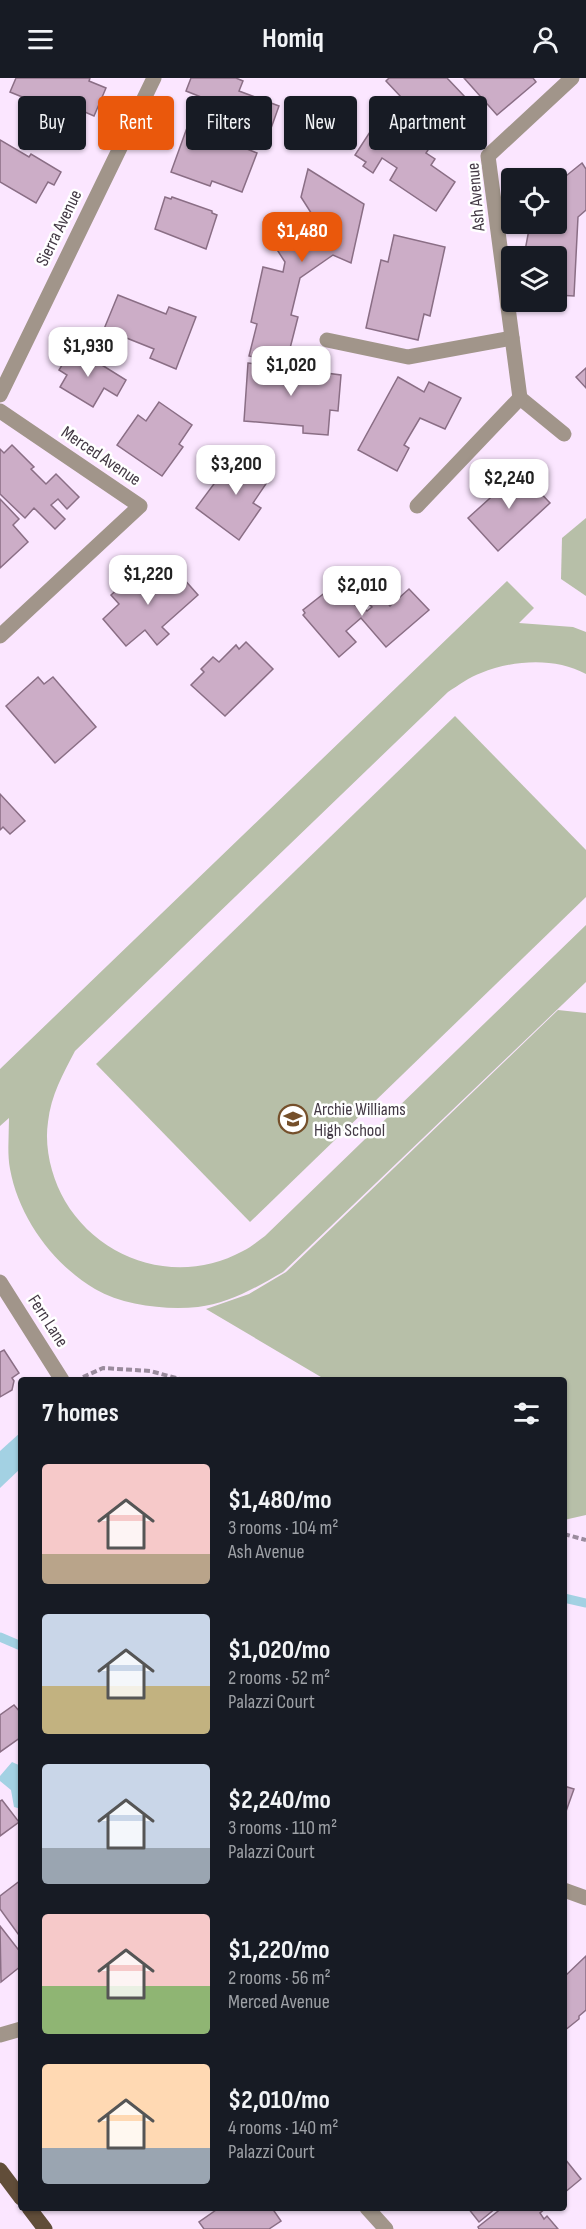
<!DOCTYPE html>
<meta charset="utf-8">
<style>
body{margin:0;font-family:"Sofia Sans Condensed",sans-serif;background:#20242c;color:#f1f3f6;height:100vh;display:flex;flex-direction:column;font-size:22px;white-space:nowrap}
*{box-sizing:border-box;margin:0}
p{font-size:20px;color:#9ea1a6}
.icon{flex:none;width:33px;height:33px;fill:none;stroke:currentColor;stroke-width:2;stroke-linecap:round;stroke-linejoin:round}
.map{position:relative;flex:1;overflow:hidden}
.details{position:absolute;left:18px;top:1299px;width:549px;height:834px;display:flex;flex-direction:column;background:#171b24;border-radius:6px;box-shadow:0 2px 4px #0004}
.details>*{flex:none}
.banner{position:absolute;left:18px;top:18px;width:550px;height:54px;display:flex;gap:12px}
.buttons{position:absolute;left:501px;top:90px;display:grid;gap:12px}
.buttons a{display:grid;place-items:center;width:66px;height:66px;border-radius:6px;background:#171b24;box-shadow:0 2px 4px #0004;font-size:30px}
.price{position:absolute;translate:-50% -51px;padding:0 14px;border-radius:12px;background:#fff;color:#222;font-size:20px;line-height:39px;filter:drop-shadow(0 2px 3px #0008)}
.price::after{content:'';position:absolute;left:50%;top:36px;width:18px;height:14px;margin-left:-9px;background:inherit;clip-path:polygon(0 0,100% 0,50% 100%)}
.price.on{background:#ea580c;color:#fff}
ul{padding:0;list-style:none}
li{display:flex;align-items:center;gap:18px;height:150px;padding:0 24px}
li span{display:grid;place-items:center;flex:none;width:168px;height:120px;border-radius:6px;color:#555}
li>.icon{margin-inline-start:auto}
span .icon{width:72px;height:72px;fill:#fffc;stroke-width:1}
li b{font-size:26px}
h2{display:flex;justify-content:space-between;align-items:center;height:72px;padding:0 24px;font-size:26px}
.pill{padding:0 21px;border-radius:6px;background:#171b24;box-shadow:0 2px 4px #0004;font-size:21px;line-height:54px}
.pill.on{background:#ea580c;color:#fff}
header{display:flex;justify-content:space-between;align-items:center;height:78px;padding:0 24px;background:#171b24;font-size:27px;font-weight:700}
.map>svg:first-child{display:block}
</style>
<header><svg class="icon" aria-label="menu" viewBox="0 0 24 24"><path d="M4 6h16M4 12h16M4 18h16"/></svg>Homiq<svg class="icon" aria-label="person" viewBox="0 0 24 24"><circle cx="12" cy="8" r="4"/><path d="M4 21q1-7 8-7t8 7"/></svg></header>
<div class="map">
<svg width="586" height="2151" viewBox="0 0 586 2151">
<rect width="100%" height="100%" fill="#fbe6ff"/>
<g fill="#b7bfa8">
<polygon points="586,440 586,518 561,501 562,460"/>
<path d="M507,503L534,530L519,545L573,549L586,554V596C555,579 513,582 481,595C469,599 459,607 448,614L75,973C63,996 51,1017 48,1044C44,1070 52,1101 65,1123C101,1184 179,1208 243,1173C251,1169 258,1163 265,1158L586,847V904L283,1194C257,1209 228,1226 198,1229C166,1232 124,1228 95,1211C53,1186 19,1140 10,1091C7,1074 9,1057 9,1040L0,1048V991Z"/>
<polygon points="455,638 586,772 586,819 250,1144 96,986"/>
<polygon points="558,932 586,935 586,1437 564,1442 564,1302 326,1302 206,1231 249,1216 286,1194"/>
</g>
<g fill="#a3d1e3">
<polygon points="21,1354 21,1390 0,1410 0,1373"/>
<polygon points="12,1684 21,1688 21,1731 14,1729 11,1712 0,1703 0,1698"/>
</g>
<g fill="none" stroke-linecap="round" stroke-linejoin="round">
<g stroke="#a3d1e3" stroke-width="9">
<polyline points="564,1520 586,1525"/>
<polyline points="0,1559 21,1568"/>
</g>
</g>
<g fill="#ccadc7" stroke="#8a6e85" stroke-width="1.5">
<polygon points="16,0 90,0 89,3 106,10 94,38 78,31 74,40 10,14"/>
<polygon points="191,0 236,0 243,3 239,13 279,28 265,67 198,41 206,21 186,13"/>
<polygon points="389,0 447,0 483,38 449,70 386,3"/>
<polygon points="464,0 533,0 536,4 497,37"/>
<polygon points="381,37 430,69 426,75 435,81 431,87 455,104 436,133 390,102 397,90 382,80 373,95 363,88 366,84 355,77"/>
<polygon points="188,47 257,75 242,114 212,103 210,108 171,94"/>
<polygon points="0,62 29,79 31,76 61,94 54,107 48,104 36,125 0,104"/>
<polygon points="582,85 586,91 586,132 578,139 574,218 556,217 556,178 524,178 530,146 556,146 556,106"/>
<polygon points="308,91 364,126 351,185 333,177 300,200 291,237 298,239 286,286 249,278 257,246 251,244 263,189 283,194 285,184 274,167 278,165 272,156 288,146 294,154 315,141 301,119"/>
<polygon points="165,119 171,121 172,119 212,133 212,135 217,137 206,171 155,151"/>
<polygon points="394,157 445,169 430,238 424,236 418,262 366,250 381,182 388,184"/>
<polygon points="118,217 166,236 169,229 196,239 176,291 150,280 154,271 104,251"/>
<polygon points="73,269 126,302 117,318 104,310 93,329 60,309 67,297 59,292"/>
<polygon points="248,285 341,297 338,333 330,332 328,357 303,355 303,348 244,343"/>
<polygon points="586,290 586,310 576,299"/>
<polygon points="398,299 424,314 429,304 461,320 445,351 420,340 404,367 409,370 397,393 358,372"/>
<polygon points="159,324 192,347 179,366 183,369 162,398 117,367 138,337 146,343"/>
<polygon points="12,367 34,389 31,391 46,406 56,396 79,419 67,431 58,421 51,427 65,441 55,451 34,430 25,440 0,416 0,371 4,375"/>
<polygon points="245,377 272,397 253,425 261,430 239,462 196,430 231,383 238,387"/>
<polygon points="515,388 550,425 498,473 468,440 509,403 504,398"/>
<polygon points="0,421 19,441 13,447 28,464 0,490"/>
<polygon points="141,490 155,507 175,491 198,517 162,549 169,556 157,567 145,552 126,568 103,541 119,526 111,517"/>
<polygon points="336,506 342,513 345,510 353,520 351,523 356,528 359,525 367,533 372,529 368,525 379,516 390,528 409,511 429,532 386,569 361,540 346,553 356,564 339,579 303,537 305,535 303,532"/>
<polygon points="246,564 273,591 225,638 191,607 204,594 201,591 213,579 219,584 236,567 239,571"/>
<polygon points="38,599 44,606 53,599 96,649 55,685 6,628"/>
<polygon points="0,716 25,743 10,756 3,749 0,752"/>
<polygon points="4,1272 19,1295 12,1300 14,1303 12,1312 0,1319 0,1274"/>
<polygon points="14,1627 21,1635 21,1659 0,1674 0,1637"/>
<polygon points="564,1708 574,1711 564,1739"/>
<polygon points="2,1722 19,1744 0,1758 0,1723"/>
<polygon points="21,1802 21,1860 0,1831 0,1818"/>
<polygon points="0,1848 21,1875 21,1888 1,1904"/>
<polygon points="586,1878 586,1932 579,1938 579,1941 564,1953 564,1899"/>
<polygon points="565,2081 581,2101 564,2115 564,2082"/>
<polygon points="219,2130 272,2130 281,2143 269,2151 204,2151 199,2144"/>
<polygon points="468,2130 496,2130 479,2144"/>
<polygon points="502,2130 546,2130 540,2135 544,2141 547,2138 558,2151 479,2151 478,2149"/>
</g>
<g fill="none" stroke-linecap="round" stroke-linejoin="round">
<g stroke="#9a8b9d" stroke-width="4" stroke-dasharray="6 3" stroke-linecap="butt">
<polyline points="83,1299 103,1290 150,1293 184,1302"/>
<polyline points="564,1456 586,1462"/>
</g>
<g stroke="#a1958a" stroke-width="15">
<polyline points="327,262 408,279 512,260"/>
<polyline points="0,317 154,0"/>
<polyline points="0,333 140,428 0,558"/>
<polyline points="564,356 520,320 488,78 572,0"/>
<polyline points="417,428 520,320"/>
<polyline points="0,1204 62,1302"/>
<polyline points="564,1812 586,1820"/>
<polyline points="0,1957 21,1951"/>
<polyline points="367,2130 386,2151"/>
</g>
<g stroke="#614d39" stroke-width="15">
<polyline points="0,2092 21,2120"/>
<polyline points="29,2130 45,2151"/>
</g>
</g>
<defs>
<g id="school-ring" transform="scale(1.5)"><circle r="9.5" fill="#fff" stroke="#75502b" stroke-width="1.5"/><path d="M0-5L7-2L0 1L-7-2ZM-4 1L0 2.5L4 1V4Q0 6-4 4Z" fill="#75502b"/></g>
</defs>
<g fill-rule="evenodd">
<use href="#school-ring" x="293" y="1041"/>
</g>
<g text-anchor="middle" dominant-baseline="central" stroke-width="5" stroke-linejoin="round" paint-order="stroke">
<g font-size="18" fill="#433945" stroke="#fff">
<text transform="translate(476 119) rotate(-95)">Ash Avenue</text>
<text transform="translate(59 150) rotate(-64)">Sierra Avenue</text>
<text transform="translate(101 378) rotate(34)">Merced Avenue</text>
<text transform="translate(48 1243) rotate(57)">Fern Lane</text>
</g>
<g font-size="18" fill="#433945" stroke="#fff" text-anchor="start">
<text x="314" y="1031">Archie Williams<tspan x="314" dy="21">High School</tspan></text>
</g>
</g>
</svg>
<div class="buttons">
<a><svg class="icon" aria-label="locate" viewBox="0 0 24 24"><circle cx="12" cy="12" r="6"/><path d="M12 2v4M12 18v4M2 12h4M18 12h4"/></svg></a>
<a><svg class="icon" aria-label="layers" viewBox="0 0 24 24"><path d="M12 4l9 5-9 5-9-5zM3 14l9 5 9-5"/></svg></a>
</div>
<b class="price on" style="left:302px;top:185px">$1,480</b>
<b class="price" style="left:88px;top:300px">$1,930</b>
<b class="price" style="left:291px;top:319px">$1,020</b>
<b class="price" style="left:236px;top:418px">$3,200</b>
<b class="price" style="left:509px;top:432px">$2,240</b>
<b class="price" style="left:148px;top:528px">$1,220</b>
<b class="price" style="left:362px;top:539px">$2,010</b>
<div class="banner">
<a class="pill">Buy</a>
<a class="pill on">Rent</a>
<a class="pill">Filters</a>
<a class="pill">New</a>
<a class="pill">Apartment</a>
</div>
<section class="details">
<h2>7 homes<svg class="icon" aria-label="filters" viewBox="0 0 24 24"><path d="M4 7h16M4 17h16"/><circle cx="9" cy="7" r="2"/><circle cx="15" cy="17" r="2"/></svg></h2>
<ul>
<li><span style="background:linear-gradient(#f6c9c9 75%,#b9a48a 0)"><svg class="icon" aria-label="home" viewBox="0 0 24 24"><path d="M3 11l9-7 9 7M6 9v11h12V9"/></svg></span><div><b>$1,480/mo</b><p>3 rooms · 104 m²</p><p>Ash Avenue</p></div></li>
<li><span style="background:linear-gradient(#c9d6e8 60%,#c2b280 0)"><svg class="icon" aria-label="home" viewBox="0 0 24 24"><path d="M3 11l9-7 9 7M6 9v11h12V9"/></svg></span><div><b>$1,020/mo</b><p>2 rooms · 52 m²</p><p>Palazzi Court</p></div></li>
<li><span style="background:linear-gradient(#c9d6e8 70%,#9aa5b1 0)"><svg class="icon" aria-label="home" viewBox="0 0 24 24"><path d="M3 11l9-7 9 7M6 9v11h12V9"/></svg></span><div><b>$2,240/mo</b><p>3 rooms · 110 m²</p><p>Palazzi Court</p></div></li>
<li><span style="background:linear-gradient(#f6c9c9 60%,#8fb573 0)"><svg class="icon" aria-label="home" viewBox="0 0 24 24"><path d="M3 11l9-7 9 7M6 9v11h12V9"/></svg></span><div><b>$1,220/mo</b><p>2 rooms · 56 m²</p><p>Merced Avenue</p></div></li>
<li><span style="background:linear-gradient(#ffd9b3 70%,#9aa5b1 0)"><svg class="icon" aria-label="home" viewBox="0 0 24 24"><path d="M3 11l9-7 9 7M6 9v11h12V9"/></svg></span><div><b>$2,010/mo</b><p>4 rooms · 140 m²</p><p>Palazzi Court</p></div></li>
</ul>
</section>
</div>
